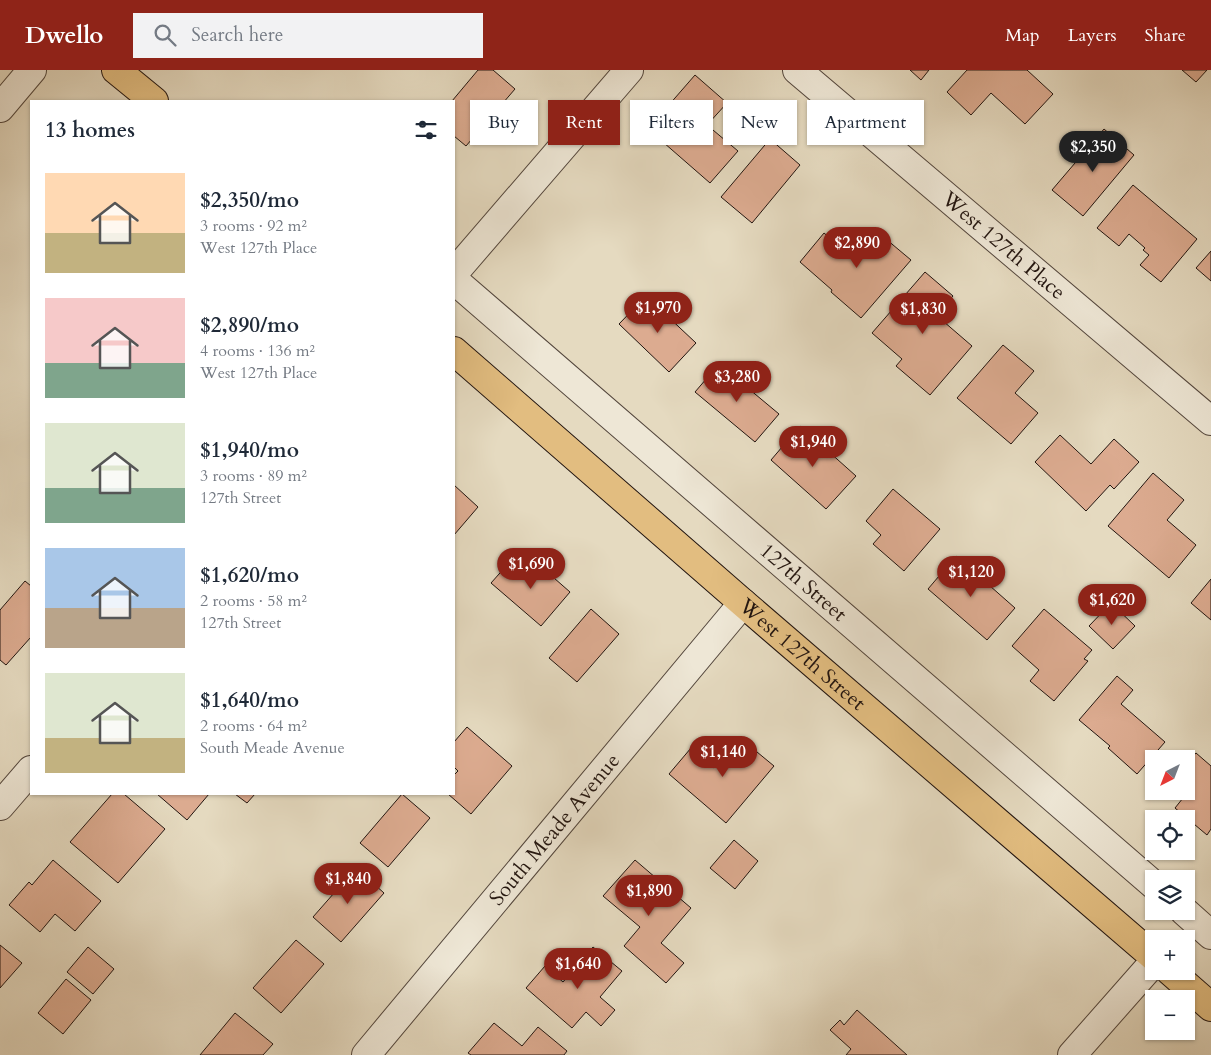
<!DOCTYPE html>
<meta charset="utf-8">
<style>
body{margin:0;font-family:Cardo,serif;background:#f2f2f3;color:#1f2937;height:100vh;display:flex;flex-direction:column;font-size:19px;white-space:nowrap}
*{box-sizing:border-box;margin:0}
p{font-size:16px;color:#747a83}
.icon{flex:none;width:28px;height:28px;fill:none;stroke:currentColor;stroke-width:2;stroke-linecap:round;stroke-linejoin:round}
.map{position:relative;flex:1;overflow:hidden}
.side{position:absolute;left:30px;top:30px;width:425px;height:695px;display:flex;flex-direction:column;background:#fff;border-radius:0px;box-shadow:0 1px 4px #0004}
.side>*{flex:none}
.top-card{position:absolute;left:470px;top:30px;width:475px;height:45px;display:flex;gap:10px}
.needle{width:32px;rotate:222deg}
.buttons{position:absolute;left:1145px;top:680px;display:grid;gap:10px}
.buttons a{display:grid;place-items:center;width:50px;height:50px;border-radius:0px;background:#fff;box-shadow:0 1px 4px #0004;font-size:25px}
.price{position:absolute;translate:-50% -42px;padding:0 11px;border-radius:18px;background:#8f2418;color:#fff;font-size:16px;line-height:32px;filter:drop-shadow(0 1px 2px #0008)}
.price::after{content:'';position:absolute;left:50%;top:30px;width:15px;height:11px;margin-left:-8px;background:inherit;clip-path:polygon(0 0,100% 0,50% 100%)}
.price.current{background:#222;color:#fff}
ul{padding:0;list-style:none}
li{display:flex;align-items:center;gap:15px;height:125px;padding:0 15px}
li span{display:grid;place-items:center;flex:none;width:140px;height:100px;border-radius:0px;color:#555}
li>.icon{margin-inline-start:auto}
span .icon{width:60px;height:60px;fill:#fffc;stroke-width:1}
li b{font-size:21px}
h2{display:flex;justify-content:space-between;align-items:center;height:60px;padding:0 15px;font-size:21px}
.pill{padding:0 18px;border-radius:0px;background:#fff;box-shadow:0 1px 4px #0004;font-size:18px;line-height:45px}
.pill.current{background:#8f2418;color:#fff}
header{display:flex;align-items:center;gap:30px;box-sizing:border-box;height:70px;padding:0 25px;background:#8f2418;color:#fff}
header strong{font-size:24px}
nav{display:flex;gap:28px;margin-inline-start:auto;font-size:18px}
.search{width:350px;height:45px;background:#f2f2f3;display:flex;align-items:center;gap:12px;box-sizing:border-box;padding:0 18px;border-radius:0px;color:#747a83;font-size:19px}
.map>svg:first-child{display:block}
</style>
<header>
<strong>Dwello</strong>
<div class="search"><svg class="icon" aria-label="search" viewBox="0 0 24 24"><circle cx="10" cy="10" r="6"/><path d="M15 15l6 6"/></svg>Search here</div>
<nav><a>Map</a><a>Layers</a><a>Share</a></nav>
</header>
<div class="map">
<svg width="1211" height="985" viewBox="0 0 1211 985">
<rect width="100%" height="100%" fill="#e5dac0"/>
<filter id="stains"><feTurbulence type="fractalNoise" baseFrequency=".004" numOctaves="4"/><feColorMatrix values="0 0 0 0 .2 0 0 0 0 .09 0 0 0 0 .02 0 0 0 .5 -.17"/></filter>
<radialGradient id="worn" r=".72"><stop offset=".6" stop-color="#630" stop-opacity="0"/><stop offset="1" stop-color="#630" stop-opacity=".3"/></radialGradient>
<g fill="#dcab90" stroke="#221510">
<polygon points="478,0 493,0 515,19 466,76 454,66 454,31 452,31"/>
<polygon points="910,0 929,0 921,10"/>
<polygon points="967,0 1027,0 1053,24 1025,54 991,23 971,45 947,22"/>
<polygon points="1182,0 1207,0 1196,12"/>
<polygon points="695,5 727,33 707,55 738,81 710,113 648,59"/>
<polygon points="1104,59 1134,85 1083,146 1052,120"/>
<polygon points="770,69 800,95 752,153 721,127"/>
<polygon points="1133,115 1197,169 1161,212 1140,195 1149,185 1143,180 1145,178 1129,164 1119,176 1097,158"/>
<polygon points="874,159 911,190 861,248 831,222 832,220 800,192 824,163 851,186"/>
<polygon points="1211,181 1211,211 1196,198"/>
<polygon points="925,202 953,226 936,245 972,276 930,325 896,296 902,289 872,263"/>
<polygon points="646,226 696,273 669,302 619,254"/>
<polygon points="1003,275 1034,301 1015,323 1038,343 1011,374 957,328"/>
<polygon points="719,294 779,344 755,372 695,322"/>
<polygon points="800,356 856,406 826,439 771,390"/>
<polygon points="1060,365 1091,394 1114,369 1139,392 1114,419 1110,415 1086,441 1035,392"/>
<polygon points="1153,403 1184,430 1167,450 1196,475 1169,508 1108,456"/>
<polygon points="454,415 478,437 454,465"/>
<polygon points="893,419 940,459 904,501 873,474 881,465 866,451"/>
<polygon points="516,485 541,507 546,501 570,522 541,556 491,513"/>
<polygon points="956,486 1015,538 987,570 928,519"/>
<polygon points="1211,509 1211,550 1191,533"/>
<polygon points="25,511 31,516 31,567 6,595 0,590 0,540"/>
<polygon points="1111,533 1135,556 1113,579 1089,556"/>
<polygon points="591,539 619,564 577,612 549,588"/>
<polygon points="1044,539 1092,580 1084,589 1088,591 1054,631 1030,611 1039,600 1012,576"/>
<polygon points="1117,606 1133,620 1121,634 1165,672 1137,704 1108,678 1110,676 1079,650"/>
<polygon points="467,657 512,696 471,744 448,724 454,724 454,705 458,701 454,697 454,672"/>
<polygon points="740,668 774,696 726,753 669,704 691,678 714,698"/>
<polygon points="1196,683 1211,696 1211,759 1207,765 1175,738 1183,728 1175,721 1186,721 1186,694"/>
<polygon points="112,724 124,724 165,759 118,813 70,772"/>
<polygon points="157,724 209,724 187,750"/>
<polygon points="235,724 255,724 247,733"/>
<polygon points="402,724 430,748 388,797 360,773"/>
<polygon points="734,770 758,791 735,819 710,798"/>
<polygon points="53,790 101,831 75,861 55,844 40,862 9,835 29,812 32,815"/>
<polygon points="635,790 691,838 661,873 684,893 666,913 624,876 640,857 603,826"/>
<polygon points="356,798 384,823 341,872 313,847"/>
<polygon points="296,870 324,894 281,943 253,918"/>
<polygon points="0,875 22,893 0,918"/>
<polygon points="88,877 114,899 93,924 67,902"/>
<polygon points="593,877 622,901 600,927 615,940 601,956 586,942 572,958 526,918 545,896 563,912"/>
<polygon points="66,909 91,930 63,964 38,943"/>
<polygon points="857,940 907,985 846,985 851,979 830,960 840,950 844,955"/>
<polygon points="235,943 273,974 263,985 200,985"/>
<polygon points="494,953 522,976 538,957 567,981 564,985 471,985 468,983"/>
</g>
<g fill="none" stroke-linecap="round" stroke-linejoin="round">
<g stroke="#53463c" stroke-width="30">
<g id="minor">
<path id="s1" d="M797,0L1211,351"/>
<polyline points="0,38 32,0"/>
<polyline points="454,203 629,0"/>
<path id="s2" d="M454,210L1154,815"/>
<polyline points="0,736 31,700"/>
<polyline points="1184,841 1211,865"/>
<path id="s3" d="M366,985L743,533"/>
<polyline points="1072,985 1154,892"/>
</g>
</g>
<g stroke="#221510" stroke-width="30">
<g id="major">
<polyline points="116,0 154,31"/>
<path id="s4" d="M454,281L743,533L1154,887"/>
<polyline points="1170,901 1211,937"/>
</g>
</g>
<use href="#minor" stroke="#eee7d6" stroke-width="28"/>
<use href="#major" stroke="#e2bd80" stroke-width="28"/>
</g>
<g text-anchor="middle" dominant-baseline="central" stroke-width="4" stroke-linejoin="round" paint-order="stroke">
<g font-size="21" fill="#221510" stroke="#eee7d6">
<text stroke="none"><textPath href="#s1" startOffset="271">West 127th Place</textPath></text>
<text stroke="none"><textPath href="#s2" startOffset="462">127th Street</textPath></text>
<text stroke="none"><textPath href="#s4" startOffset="462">West 127th Street</textPath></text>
<text stroke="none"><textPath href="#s3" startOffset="294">South Meade Avenue</textPath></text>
</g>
</g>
<rect width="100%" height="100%" filter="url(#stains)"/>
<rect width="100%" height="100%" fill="url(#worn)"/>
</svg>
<div class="buttons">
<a><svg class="needle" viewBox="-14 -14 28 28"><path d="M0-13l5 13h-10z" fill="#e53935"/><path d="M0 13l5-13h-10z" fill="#747a83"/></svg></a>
<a><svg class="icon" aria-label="locate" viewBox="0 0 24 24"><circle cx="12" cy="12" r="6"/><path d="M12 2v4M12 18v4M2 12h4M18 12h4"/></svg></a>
<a><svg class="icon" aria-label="layers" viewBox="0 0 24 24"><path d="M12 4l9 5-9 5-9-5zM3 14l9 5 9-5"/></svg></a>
<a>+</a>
<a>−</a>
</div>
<b class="price current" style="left:1093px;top:103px">$2,350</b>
<b class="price" style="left:857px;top:199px">$2,890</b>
<b class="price" style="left:658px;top:264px">$1,970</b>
<b class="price" style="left:923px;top:265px">$1,830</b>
<b class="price" style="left:737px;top:333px">$3,280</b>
<b class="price" style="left:813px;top:398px">$1,940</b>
<b class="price" style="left:531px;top:520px">$1,690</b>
<b class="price" style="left:971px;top:528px">$1,120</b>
<b class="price" style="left:1112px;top:556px">$1,620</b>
<b class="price" style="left:723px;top:708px">$1,140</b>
<b class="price" style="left:348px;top:835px">$1,840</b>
<b class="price" style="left:649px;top:847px">$1,890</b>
<b class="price" style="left:578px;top:920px">$1,640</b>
<div class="top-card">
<a class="pill">Buy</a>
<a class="pill current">Rent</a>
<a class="pill">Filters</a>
<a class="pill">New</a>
<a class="pill">Apartment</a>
</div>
<section class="side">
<h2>13 homes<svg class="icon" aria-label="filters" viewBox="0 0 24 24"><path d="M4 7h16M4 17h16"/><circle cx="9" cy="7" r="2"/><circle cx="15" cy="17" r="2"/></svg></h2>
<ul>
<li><span style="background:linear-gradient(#ffd9b3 60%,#c2b280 0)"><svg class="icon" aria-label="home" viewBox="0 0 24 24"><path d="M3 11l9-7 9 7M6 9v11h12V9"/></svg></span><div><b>$2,350/mo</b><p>3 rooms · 92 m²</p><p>West 127th Place</p></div></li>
<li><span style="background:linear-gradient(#f6c9c9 65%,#7fa58c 0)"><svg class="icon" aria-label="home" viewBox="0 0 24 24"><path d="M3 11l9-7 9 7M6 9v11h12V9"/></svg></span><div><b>$2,890/mo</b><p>4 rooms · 136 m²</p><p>West 127th Place</p></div></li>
<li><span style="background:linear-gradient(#dfe7d0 65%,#7fa58c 0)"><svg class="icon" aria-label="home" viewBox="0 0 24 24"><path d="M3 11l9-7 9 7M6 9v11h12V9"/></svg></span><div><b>$1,940/mo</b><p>3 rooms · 89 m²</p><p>127th Street</p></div></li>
<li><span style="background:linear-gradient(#a9c7e8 60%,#b9a48a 0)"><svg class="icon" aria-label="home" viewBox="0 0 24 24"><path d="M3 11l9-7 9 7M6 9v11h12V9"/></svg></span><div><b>$1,620/mo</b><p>2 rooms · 58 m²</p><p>127th Street</p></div></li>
<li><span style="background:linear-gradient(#dfe7d0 65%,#c2b280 0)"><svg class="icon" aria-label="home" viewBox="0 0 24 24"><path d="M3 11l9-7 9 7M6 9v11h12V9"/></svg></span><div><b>$1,640/mo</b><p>2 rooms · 64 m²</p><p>South Meade Avenue</p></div></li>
</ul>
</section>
</div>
